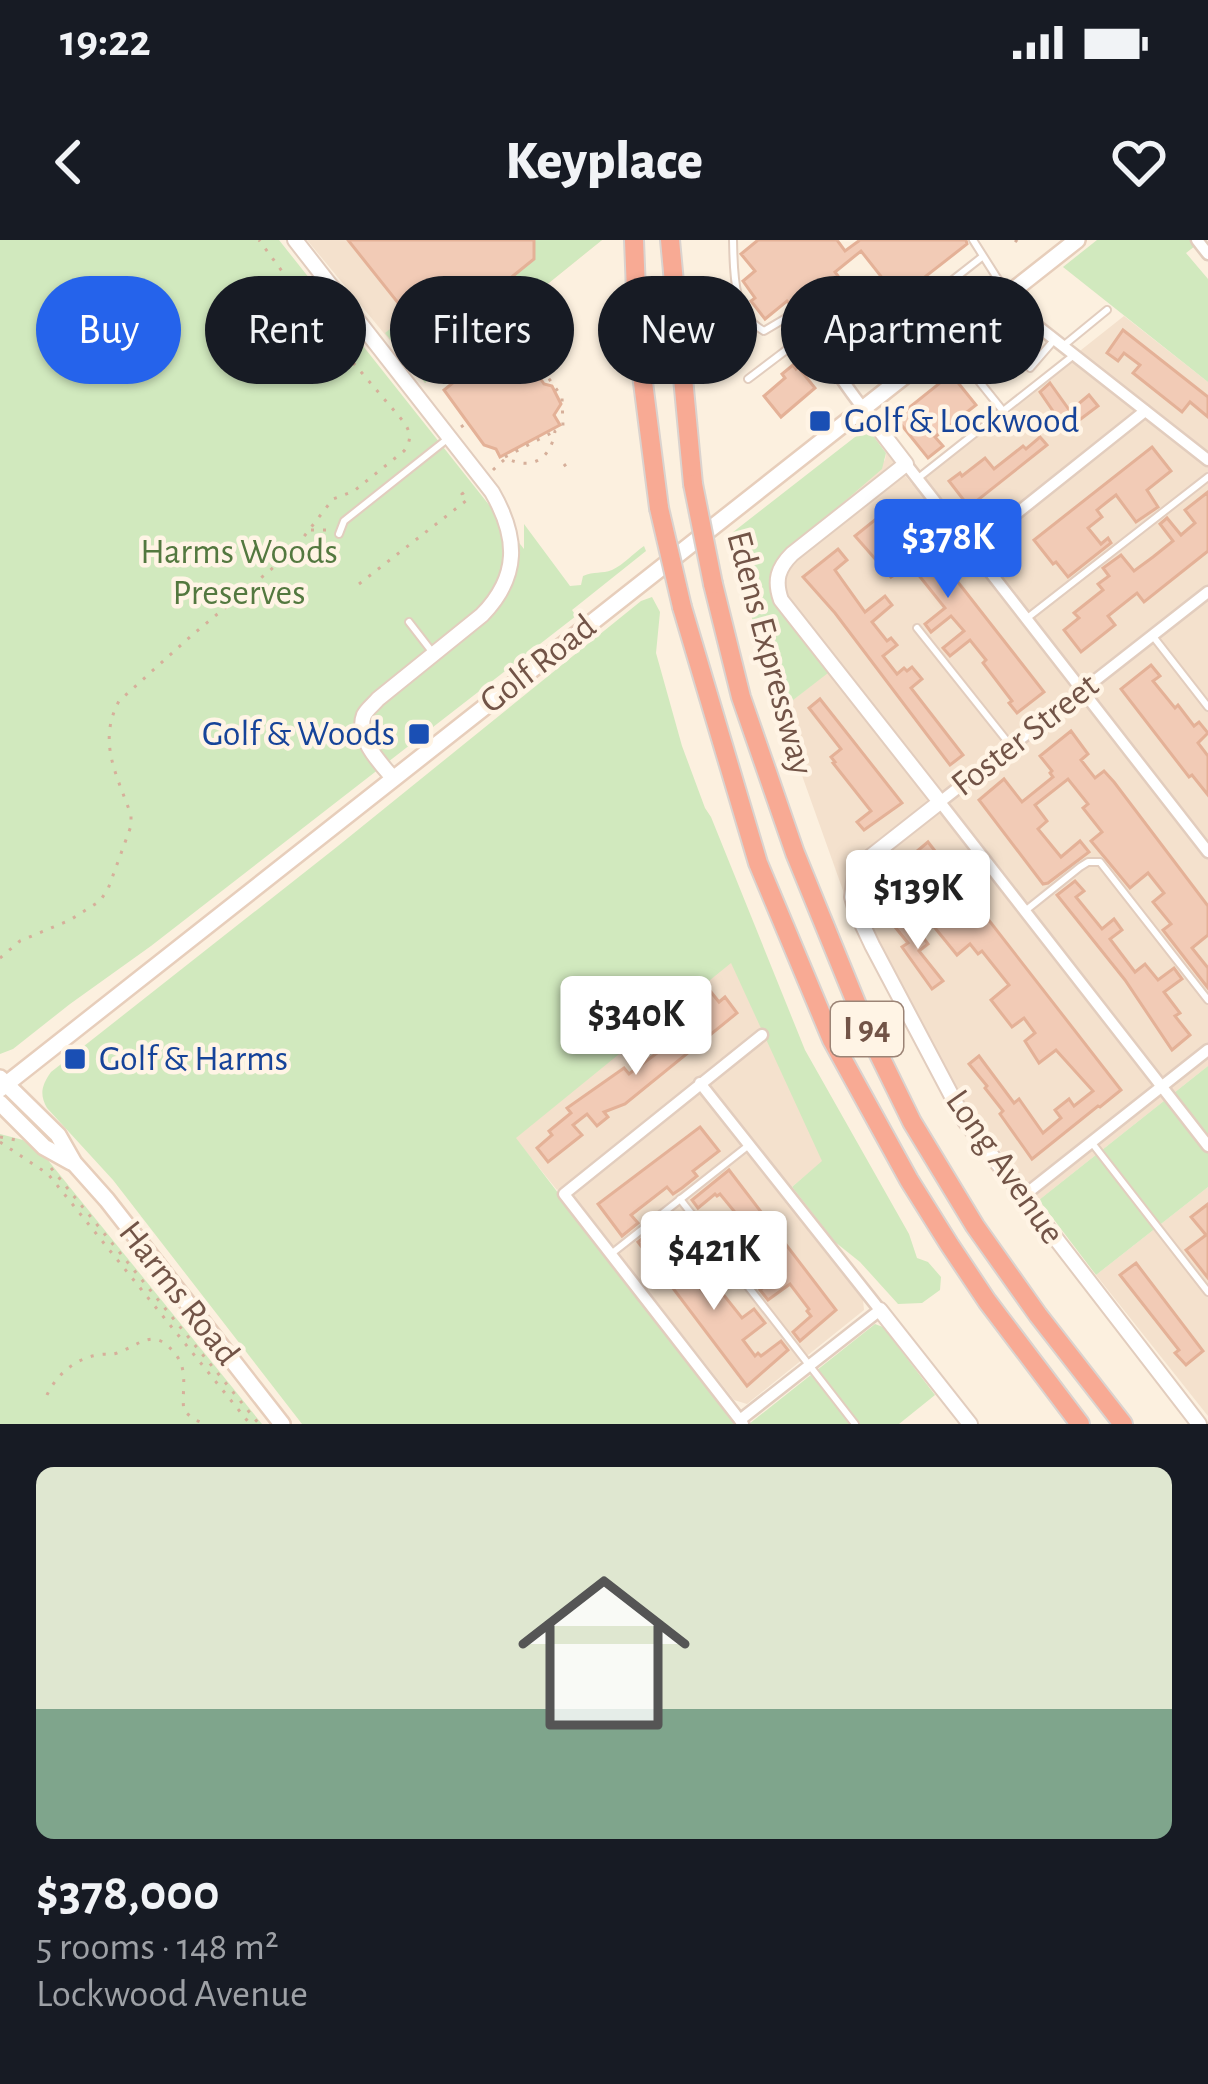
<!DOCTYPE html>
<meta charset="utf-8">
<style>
body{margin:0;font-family:"Alegreya Sans",sans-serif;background:#20242c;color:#f1f3f6;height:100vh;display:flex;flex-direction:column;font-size:45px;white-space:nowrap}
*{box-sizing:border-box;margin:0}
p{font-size:39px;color:#9ea1a6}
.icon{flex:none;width:66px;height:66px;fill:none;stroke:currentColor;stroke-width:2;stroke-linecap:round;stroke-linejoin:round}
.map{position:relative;height:1184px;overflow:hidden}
.drawer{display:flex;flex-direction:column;background:#171b24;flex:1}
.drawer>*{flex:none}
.top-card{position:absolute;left:36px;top:36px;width:1137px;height:108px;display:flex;gap:24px}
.price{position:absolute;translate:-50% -102px;padding:0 27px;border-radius:12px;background:#fff;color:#222;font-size:39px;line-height:78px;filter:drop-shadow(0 3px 6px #0008)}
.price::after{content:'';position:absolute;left:50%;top:72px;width:36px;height:27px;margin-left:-18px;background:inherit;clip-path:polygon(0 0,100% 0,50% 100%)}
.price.on{background:#2563eb;color:#fff}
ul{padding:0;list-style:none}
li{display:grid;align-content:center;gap:24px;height:636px;padding:0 36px}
li span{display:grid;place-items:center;height:372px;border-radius:18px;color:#555}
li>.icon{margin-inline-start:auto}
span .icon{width:216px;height:216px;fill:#fffc;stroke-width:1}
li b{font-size:51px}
.pill{padding:0 42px;border-radius:54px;background:#171b24;box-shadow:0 3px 9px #0004;font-size:42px;line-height:108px}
.pill.on{background:#2563eb;color:#fff}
.status{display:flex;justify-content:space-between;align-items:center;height:84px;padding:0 60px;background:#171b24;direction:ltr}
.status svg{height:33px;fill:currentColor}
header{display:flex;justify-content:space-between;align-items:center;height:156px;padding:0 36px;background:#171b24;font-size:54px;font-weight:800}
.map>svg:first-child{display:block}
</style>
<div class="status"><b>19:22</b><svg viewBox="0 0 49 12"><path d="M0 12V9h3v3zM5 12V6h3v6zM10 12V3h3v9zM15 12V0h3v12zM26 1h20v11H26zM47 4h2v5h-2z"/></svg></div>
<header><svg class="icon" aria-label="back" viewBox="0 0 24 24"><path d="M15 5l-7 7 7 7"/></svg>Keyplace<svg class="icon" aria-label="heart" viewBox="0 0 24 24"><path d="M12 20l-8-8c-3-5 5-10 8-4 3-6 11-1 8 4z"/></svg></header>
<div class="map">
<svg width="1208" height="1184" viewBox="0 0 1208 1184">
<rect width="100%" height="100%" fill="#fcf0df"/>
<g fill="#f4e1cd">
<polygon points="307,0 602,0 425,143"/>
<polygon points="1124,76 1208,142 1208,826 1039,960 968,870 845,656 779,471 827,433 772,356 770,346 774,327 779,319 885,220 886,213 912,244"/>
<polygon points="731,722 823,921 781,956 863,1060 864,1070 747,1164 734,1160 565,945 557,950 515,898"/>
<polygon points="1208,947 1208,1176 1096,1035"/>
</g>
<g fill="#d1e9be">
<path d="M0,0H279L524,309V284L570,346L581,345L583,336C594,331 602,334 612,330C623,325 634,313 644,306L646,311L572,370L576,376L151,706L70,764L13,809L0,814Z"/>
<polygon points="534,0 602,0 425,143 385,93 408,75 431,102 534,19"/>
<polygon points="1097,0 1190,0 1195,6 1186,13 1208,39 1208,142 1063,27"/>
<polygon points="864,190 871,193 886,213 882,229 779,318 771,336 772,356 828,433 779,471 728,296"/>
<path d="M652,357L660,372L656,413L682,506L705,568L711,577L805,810L909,994L917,1018L928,1022L941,1037L940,1050L922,1063L898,1064L860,1022L835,1002L792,947L822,921L731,723L516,898L735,1184H302L113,940L47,868C39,854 42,845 51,832L338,606L641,361Z"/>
<polygon points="1208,826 1208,947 1096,1035 1039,960"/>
<polygon points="0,894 23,900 47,919 262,1184 0,1184"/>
<polygon points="875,1084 883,1087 935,1155 899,1184 749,1184"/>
</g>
<g fill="#f2cbb6" stroke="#e4b197" stroke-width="3">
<polygon points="348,0 534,0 534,19 430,103"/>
<polygon points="758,0 837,0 845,11 860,0 966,0 967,4 898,58 861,11 835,32 838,36 820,51 816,45 791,65 787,61 765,79 751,61 755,58 743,41 755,31 741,14"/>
<polygon points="1123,90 1208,157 1208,177 1190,162 1182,172 1133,133 1140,125 1124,113 1118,121 1107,113"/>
<polygon points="509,102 514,108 525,110 537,124 536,132 544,144 552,146 561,164 554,175 560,185 500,217 496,209 484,205 444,150 501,104"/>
<polygon points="793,125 796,129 798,127 815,148 781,177 764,156 785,138 782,134"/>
<polygon points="951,134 976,165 935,197 943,206 928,218 899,182 904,179 901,174"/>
<polygon points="1050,143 1070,171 1089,155 1098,166 1066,190 1040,152"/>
<polygon points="1040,197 1047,205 969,267 949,241 960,233 962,236 985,218 994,229 1023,206 1026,209"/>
<polygon points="1152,207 1171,231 1147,250 1158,267 1136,282 1116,255 1107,262 1097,270 1102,277 1088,288 1101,304 1108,298 1111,303 1068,337 1056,322 1053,324 1034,300"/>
<polygon points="1208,252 1208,311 1144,362 1137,353 1108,376 1115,385 1081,412 1064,390 1079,378 1074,373 1103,350 1098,344 1109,336 1103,328 1121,315 1134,331 1153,317 1173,301 1160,284 1167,278 1181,295 1195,283 1185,270"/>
<polygon points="896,263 1044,452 1017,473 1009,463 1012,461 983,423 986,420 970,400 950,416 943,408 964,391 951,376 931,392 925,384 945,368 913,328 910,325 891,337 855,296"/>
<polygon points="838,309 847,320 835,330 865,372 885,356 892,365 872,382 887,401 891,398 897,405 883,416 897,434 904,428 907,431 912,427 922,439 911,448 963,515 950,525 835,373 803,337"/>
<polygon points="1151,425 1160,436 1153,441 1175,468 1178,465 1194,486 1199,482 1208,493 1198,503 1208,516 1208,555 1192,535 1189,537 1121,449"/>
<polygon points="820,459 902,563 864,590 857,582 871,571 833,523 835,522 831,517 841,509 809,468"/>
<polygon points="1071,491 1088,514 1081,520 1095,538 1104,531 1114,542 1208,666 1208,695 1192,708 1208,728 1208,748 1163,690 1171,684 1153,662 1164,653 1148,633 1130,648 1091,601 1102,592 1083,568 1088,564 1068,539 1035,565 1047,581 1038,589 1061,617 1080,601 1089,612 1048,643 1043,644 979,560 1004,539 1022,562 1053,537 1050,533 1052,531 1040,516"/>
<polygon points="928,602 1121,850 1100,867 1098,866 1032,919 1000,874 1003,871 985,848 987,846 969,824 979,816 1014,863 1019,859 1043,893 1061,878 1055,870 1069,859 1074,866 1093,851 1056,810 1039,823 1025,801 1035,793 1024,778 1012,787 991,760 1009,745 982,711 978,714 970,704 957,715 935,688 953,673 910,617"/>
<polygon points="1075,641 1084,651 1076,657 1102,689 1114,679 1122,690 1110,699 1135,732 1145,724 1158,740 1174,728 1182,739 1164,752 1180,773 1175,776 1190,795 1172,810 1125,740 1057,655"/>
<polygon points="908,677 928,704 919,711 943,741 932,749 902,707 908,703 895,687"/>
<polygon points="711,752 719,762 725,757 737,773 625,864 604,872 608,877 597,886 587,874 573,885 582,895 548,922 537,908 552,895 549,891 571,873 567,868 624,828 629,834 665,807 707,771 700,761"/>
<polygon points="700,887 719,911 693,931 697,936 682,948 673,954 667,947 631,975 638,983 622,996 598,964"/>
<polygon points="729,930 836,1070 800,1101 793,1092 811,1076 807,1071 809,1069 790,1044 768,1060 760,1050 778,1036 773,1029 777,1026 751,993 730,1010 713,988 734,971 720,954 717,956 715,954 698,968 692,960"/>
<polygon points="1208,964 1208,1038 1186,1010 1206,995 1191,977"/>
<polygon points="654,989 704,1053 715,1044 742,1078 754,1069 765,1083 743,1100 755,1116 758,1113 761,1116 781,1101 788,1110 747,1146 638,1002"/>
<polygon points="1136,1023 1203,1111 1186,1125 1175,1113 1179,1110 1120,1035"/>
</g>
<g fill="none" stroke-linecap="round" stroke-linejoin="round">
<g stroke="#e2cdbe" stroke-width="10">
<g id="service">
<path d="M733,0C734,32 732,74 764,91L791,75L805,85L852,47"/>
<polyline points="973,0 1006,52"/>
<polyline points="875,53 899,82 982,17"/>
<polyline points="1010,103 1030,128 1055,99"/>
<polyline points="950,105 1003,171"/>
<polyline points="1063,106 1107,70"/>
<polyline points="748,139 810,92"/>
<polyline points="917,239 1074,115"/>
<polyline points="339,294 344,281 446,200"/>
<polyline points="1026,379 1208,237"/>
<polyline points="409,382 433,413"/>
<polyline points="917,388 1011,506"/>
<polyline points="1152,395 1208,467"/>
<polyline points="1025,671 1080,627 1088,622 1100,622 1208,760"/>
<polyline points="1092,903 1208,1052"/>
<polyline points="680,959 855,1184"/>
<polyline points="611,1014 749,905"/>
</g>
</g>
<g stroke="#e2cdbe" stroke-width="15">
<g id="minor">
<polyline points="1197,0 1208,14"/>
<polyline points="1003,59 1208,220"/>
<path d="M805,85C825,113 842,142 863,168"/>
<polyline points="906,224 1208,612"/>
<polyline points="972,309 1145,171"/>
<polyline points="1208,352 940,562 1208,906"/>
<polyline points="700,843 880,1070 740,1180"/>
<polyline points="1022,957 1208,810"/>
<polyline points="743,1184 564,954 762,795"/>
</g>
</g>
<g stroke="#e2cdbe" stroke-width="18">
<g id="tertiary">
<path d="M295,0L492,252C518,297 520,336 482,375L378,459C373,465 367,469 364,475C355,497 380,523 393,538"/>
<path d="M863,168L906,224L792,314C778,328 774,340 781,360L940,562L870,617L855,635L852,657L856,671L872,705L965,881L1199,1184"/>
<polyline points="880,1070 970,1184"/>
</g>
</g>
<g stroke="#e7cebb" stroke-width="20">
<g id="secondary">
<polyline points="0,838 58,895 74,923 107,960 282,1184"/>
<polyline points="0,849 1077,0"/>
<polyline points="0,863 44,907 71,922"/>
</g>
</g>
<g stroke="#dad3cf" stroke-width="22">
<g id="motorway">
<polyline points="634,0 638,103 659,268"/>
<polyline points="670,0 693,244"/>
<polyline points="713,344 741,457 795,613 868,792 912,882 975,986 1038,1075 1123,1184"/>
<polyline points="682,367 758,623 832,800 909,940 949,1004 987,1061 1080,1184"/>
</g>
</g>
<g stroke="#d6af9a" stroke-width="3" stroke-dasharray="3 9" stroke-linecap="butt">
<polyline points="1015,0 1023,7"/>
<polyline points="524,72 541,94"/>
<polyline points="461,187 468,182"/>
<polyline points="505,217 555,191"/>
<polyline points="564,224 567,228"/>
<path d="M493,230L506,218C532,231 551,219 555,191L563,186L562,157L527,108L543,94"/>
<polyline points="311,290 332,290"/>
<polyline points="359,344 467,260 462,254 470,248"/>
<path d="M0,718L20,701L70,680L100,661L108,649L131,586V575C117,535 97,502 119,461L191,396L292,312L333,259L354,251L404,211C412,200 411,192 403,181L326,91L259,0"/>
<polyline points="0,897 16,900"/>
<polyline points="0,902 48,934 250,1184"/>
<polyline points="51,928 259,1184"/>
<path d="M47,1155C56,1135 76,1118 98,1115C109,1113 107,1116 117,1113C142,1104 154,1086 176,1115C189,1131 181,1153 184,1171L195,1180L206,1184"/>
</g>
<use href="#service" stroke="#fff" stroke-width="6"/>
<use href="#minor" stroke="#fff" stroke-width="10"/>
<use href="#tertiary" stroke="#fff" stroke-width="14"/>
<use href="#secondary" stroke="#fff" stroke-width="15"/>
<use href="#motorway" stroke="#f8aa94" stroke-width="18"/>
<g stroke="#dad3cf" stroke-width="22" stroke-linecap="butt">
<g id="motorway-bridge">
<polyline points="693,244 713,344"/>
<polyline points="659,268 682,367"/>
</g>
</g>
<use href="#motorway-bridge" stroke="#f8aa94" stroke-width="18"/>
</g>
<g fill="#1a4fb4" stroke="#fff4e5" stroke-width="4.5">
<rect x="808" y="169" width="24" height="24" rx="6"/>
<rect x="407" y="482" width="24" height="24" rx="6"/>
<rect x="63" y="807" width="24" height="24" rx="6"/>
</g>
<g text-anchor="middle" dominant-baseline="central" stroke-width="9" stroke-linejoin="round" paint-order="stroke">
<rect fill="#fff4e5" stroke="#9c8476" stroke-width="3" x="831" y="762" width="72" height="54" rx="9"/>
<g font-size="33" font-weight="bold" fill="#725447">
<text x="867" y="789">I 94</text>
</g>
<g font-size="36" fill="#164399" stroke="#fff4e5" text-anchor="start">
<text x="844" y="181">Golf &amp; Lockwood</text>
<text x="395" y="494" text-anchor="end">Golf &amp; Woods</text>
<text x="99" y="819">Golf &amp; Harms</text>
</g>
<g font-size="36" fill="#53783f" stroke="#fff4e5">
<text x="239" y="312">Harms Woods<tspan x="239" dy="41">Preserves</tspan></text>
</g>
<g font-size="36" fill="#725447" stroke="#fff4e5">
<text transform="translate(770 413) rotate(75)">Edens Expressway</text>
<text transform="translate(538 424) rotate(-38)">Golf Road</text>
<text transform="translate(1025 495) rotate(-38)">Foster Street</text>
<text transform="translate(1005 927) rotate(55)">Long Avenue</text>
<text transform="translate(179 1053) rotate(52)">Harms Road</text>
</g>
</g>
</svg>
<b class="price on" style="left:948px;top:361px">$378K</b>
<b class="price" style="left:918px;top:712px">$139K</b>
<b class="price" style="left:636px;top:838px">$340K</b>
<b class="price" style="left:714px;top:1073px">$421K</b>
<div class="top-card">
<a class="pill on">Buy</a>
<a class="pill">Rent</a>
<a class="pill">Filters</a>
<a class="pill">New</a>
<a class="pill">Apartment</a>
</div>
</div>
<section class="drawer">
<ul>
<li><span style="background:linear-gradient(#dfe7d0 65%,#7fa58c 0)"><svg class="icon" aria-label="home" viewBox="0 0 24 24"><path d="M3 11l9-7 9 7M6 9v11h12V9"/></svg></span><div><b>$378,000</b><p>5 rooms · 148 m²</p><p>Lockwood Avenue</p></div></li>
</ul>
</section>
